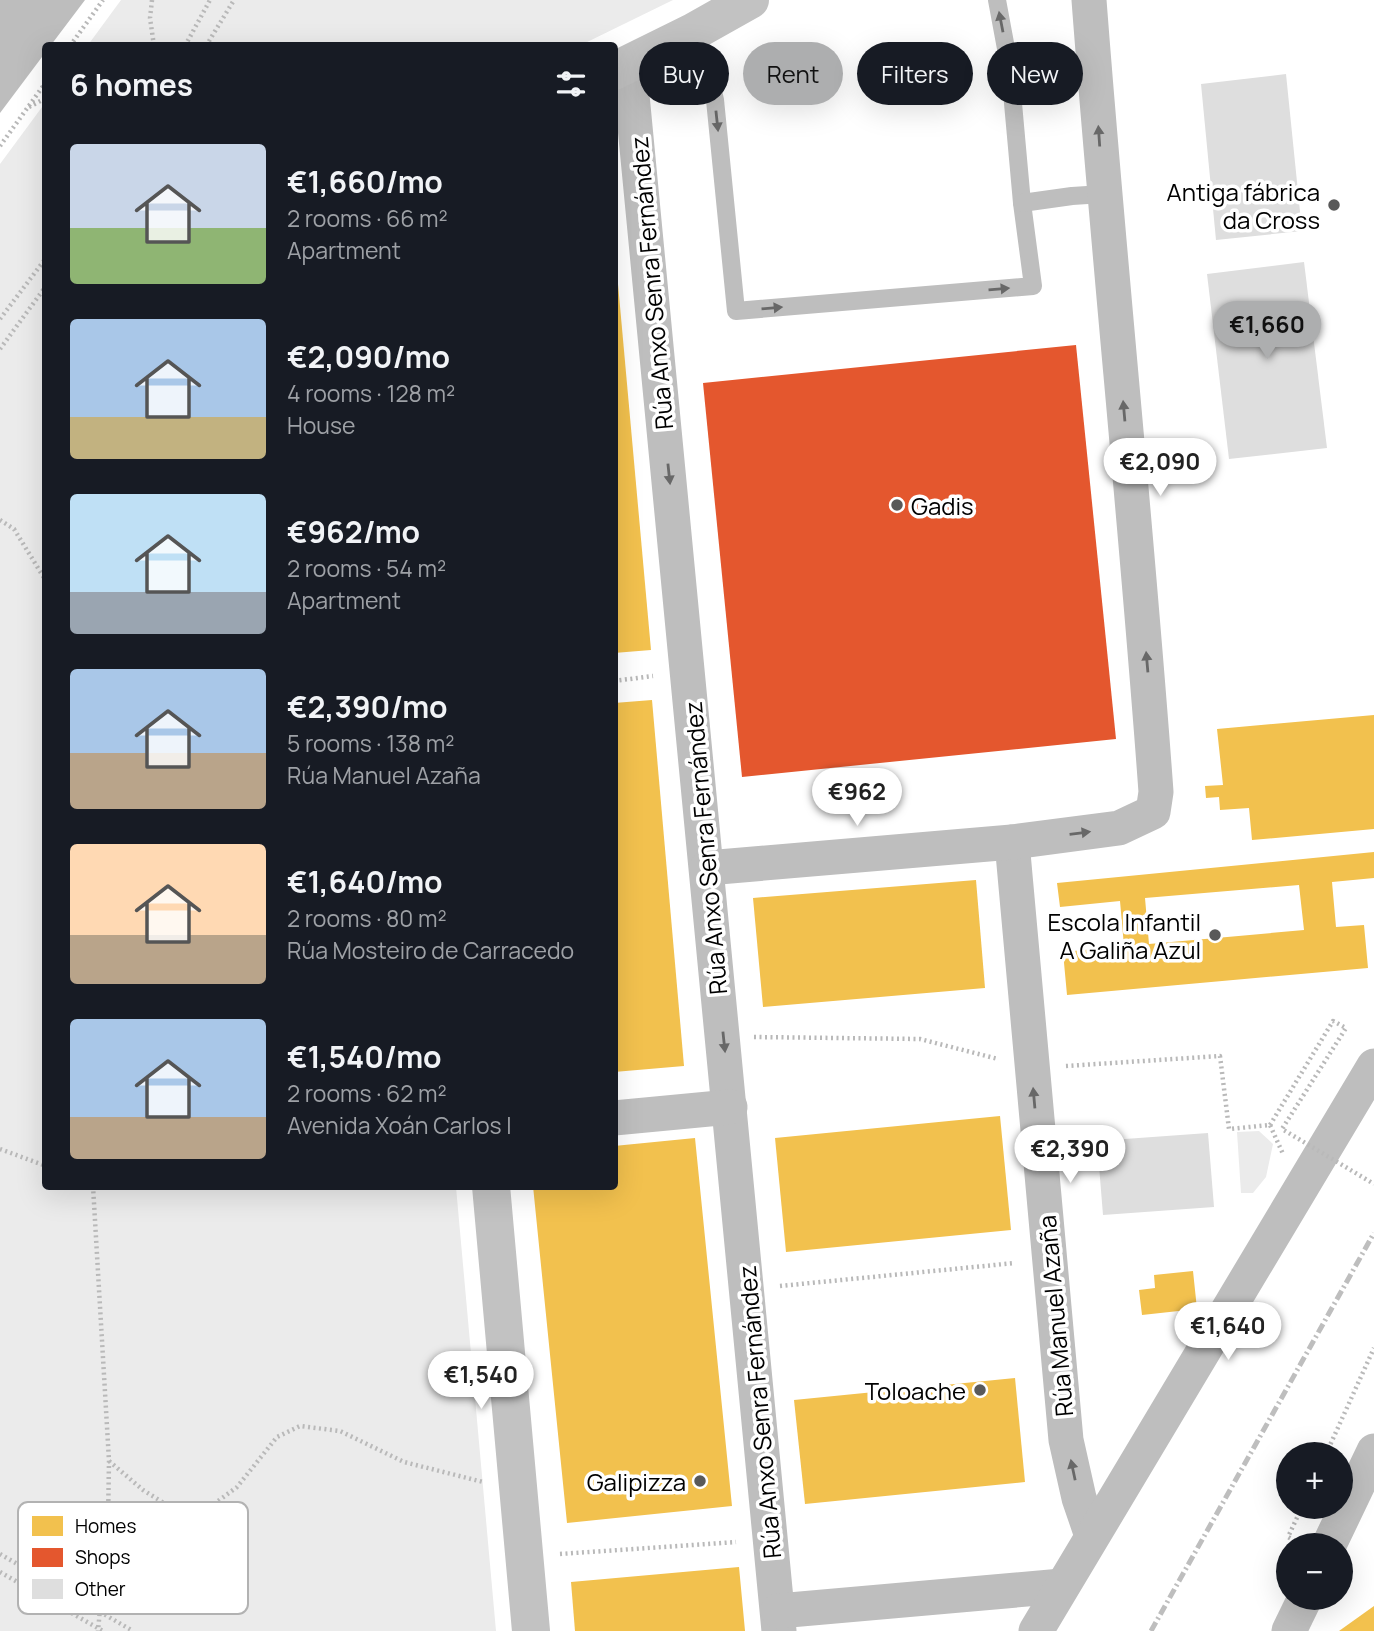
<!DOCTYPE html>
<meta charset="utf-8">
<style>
body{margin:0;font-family:Manrope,sans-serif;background:#20242c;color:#f1f3f6;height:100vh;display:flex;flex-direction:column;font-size:26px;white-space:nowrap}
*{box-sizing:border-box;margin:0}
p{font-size:23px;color:#9ea1a6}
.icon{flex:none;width:38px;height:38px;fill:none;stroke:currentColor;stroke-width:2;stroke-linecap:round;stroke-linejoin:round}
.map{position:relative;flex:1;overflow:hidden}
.sheet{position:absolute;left:42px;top:42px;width:576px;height:1148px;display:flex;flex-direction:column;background:#171b24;border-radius:7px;box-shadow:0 7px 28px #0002}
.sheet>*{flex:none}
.banner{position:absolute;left:639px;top:42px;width:630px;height:63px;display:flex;gap:14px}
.tools{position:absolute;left:1276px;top:1442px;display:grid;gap:14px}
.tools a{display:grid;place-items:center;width:77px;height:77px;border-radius:50%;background:#171b24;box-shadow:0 7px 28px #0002;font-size:35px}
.price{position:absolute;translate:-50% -60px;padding:0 16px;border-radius:24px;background:#fff;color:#222;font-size:23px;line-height:46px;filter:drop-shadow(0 2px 4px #0008)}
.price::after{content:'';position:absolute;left:50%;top:42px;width:21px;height:16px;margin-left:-10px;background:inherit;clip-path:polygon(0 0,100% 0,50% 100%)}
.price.current{background:#adaeaf;color:#111}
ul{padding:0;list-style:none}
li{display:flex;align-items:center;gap:21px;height:175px;padding:0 28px}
li span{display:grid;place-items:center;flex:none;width:196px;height:140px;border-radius:7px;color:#555}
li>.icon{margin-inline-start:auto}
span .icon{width:84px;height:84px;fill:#fffc;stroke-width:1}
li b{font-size:30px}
h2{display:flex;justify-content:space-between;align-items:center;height:84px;padding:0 28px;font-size:30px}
.chip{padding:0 24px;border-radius:32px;background:#171b24;box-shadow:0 7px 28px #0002;font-size:24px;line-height:63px}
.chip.current{background:#adaeaf;color:#111}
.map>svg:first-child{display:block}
</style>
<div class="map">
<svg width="1374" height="1631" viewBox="0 0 1374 1631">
<rect width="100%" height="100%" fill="#fff"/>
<g fill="#ebebeb">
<polygon points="121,0 673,0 581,45 88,45"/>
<polygon points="45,103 46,1186 456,1187 496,1631 0,1631 0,164"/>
<polygon points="1259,1131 1273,1144 1266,1177 1253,1193 1241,1193 1237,1132"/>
</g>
<polygon fill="#bdbdbd" points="0,0 85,0 51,45 46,46 45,53 0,113"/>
<g fill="#f2c14e" fill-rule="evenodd">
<polygon points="614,284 618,284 651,650 614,653"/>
<polygon points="652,700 684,1066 614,1072 614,703"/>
<polygon points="1374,715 1374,829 1252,840 1249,808 1220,810 1219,797 1206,798 1205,786 1223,785 1217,729"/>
<path d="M1374,852V878L1332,882L1336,927L1364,925L1368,968L1067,995L1063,952L1124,946L1120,901L1060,907L1057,883ZM1299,885L1304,930L1149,944L1145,898Z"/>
<polygon points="976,880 985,988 763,1007 753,898"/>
<polygon points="1000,1116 1011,1230 786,1252 775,1138"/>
<polygon points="695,1138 732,1506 567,1523 533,1186 614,1186 614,1146"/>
<polygon points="1193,1271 1197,1309 1142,1315 1139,1290 1155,1288 1154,1275"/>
<polygon points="1015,1378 1025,1482 805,1504 794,1400"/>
<polygon points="739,1567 745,1631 575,1631 571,1582"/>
<polygon points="1374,1606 1374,1631 1339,1631"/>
</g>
<polygon fill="#e4572e" points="1076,345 1116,739 742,777 703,383"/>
<g fill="#dedede">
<polygon points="1286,74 1302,231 1216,240 1201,84"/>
<polygon points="1304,262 1327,448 1229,459 1207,274"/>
<polygon points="1208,1133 1214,1207 1103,1215 1097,1141"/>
</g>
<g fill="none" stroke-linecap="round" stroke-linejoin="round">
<g stroke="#b9b9b9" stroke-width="4.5" stroke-dasharray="2 3.5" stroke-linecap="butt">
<polyline points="152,0 150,18 154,46"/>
<polyline points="70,46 103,0"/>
<polyline points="185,46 210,0"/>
<polyline points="206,46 234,0"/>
<polyline points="29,107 46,98"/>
<polyline points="0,146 46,82"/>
<polyline points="0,319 46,258"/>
<polyline points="0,349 46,286"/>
<polyline points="0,520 14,529 46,581"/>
<polyline points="614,681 653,676"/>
<polyline points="754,1037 920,1039 998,1059"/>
<polyline points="1066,1066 1220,1056 1229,1129 1270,1125 1283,1154"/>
<polyline points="0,1149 46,1166"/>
<polyline points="93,1186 109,1461 108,1522 98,1631"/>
<polyline points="780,1286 1015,1263"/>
<polyline points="1326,1454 1374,1348"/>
<polyline points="109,1461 143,1490 167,1505 191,1510 214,1504 237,1487 277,1437 300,1426 340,1431 404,1462 483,1482"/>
<polyline points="1295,1541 1288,1537 1302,1507"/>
<polyline points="0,1554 133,1631"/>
<polyline points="560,1554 736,1542"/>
<polyline points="0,1572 103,1631"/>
</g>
<g stroke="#bebebe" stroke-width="18">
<polyline points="693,32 707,65 715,100 736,311 1033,286 1022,203 1010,70 997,0"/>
<polyline points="1022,203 1072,196 1103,194"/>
</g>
<g stroke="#bebebe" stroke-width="35">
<polyline points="629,64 779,1631"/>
<polyline points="1012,842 1066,1440 1079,1498 1092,1536"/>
<path d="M707,868L1012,842L1119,828L1153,812L1156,792C1137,528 1109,264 1089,0"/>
<polyline points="614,1118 730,1107"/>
<polyline points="1329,1545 1374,1451"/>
<polyline points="778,1611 1062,1586"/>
<polyline points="1036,1631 1374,1066"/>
<polyline points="1289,1631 1305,1598"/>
</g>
<g stroke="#c2c2c2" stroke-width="38">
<polyline points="614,71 693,32 750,0"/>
<polyline points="491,1186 531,1631"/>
</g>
<polyline stroke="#bebebe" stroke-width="5" stroke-dasharray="10 3.5 2 3.5" stroke-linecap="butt" points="1151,1631 1374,1233"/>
<polyline stroke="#b9b9b9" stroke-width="4.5" stroke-dasharray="2 3.5" stroke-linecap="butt" points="1270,1125 1333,1021 1346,1028 1282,1129 1374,1184"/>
</g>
<defs><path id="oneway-solid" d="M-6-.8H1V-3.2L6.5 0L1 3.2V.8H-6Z" transform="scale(1.75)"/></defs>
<g fill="#686868">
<use href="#oneway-solid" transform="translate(1001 22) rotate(-101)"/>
<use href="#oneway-solid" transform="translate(717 121) rotate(84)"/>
<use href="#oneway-solid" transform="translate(1099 136) rotate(-94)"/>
<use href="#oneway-solid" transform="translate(999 289) rotate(-5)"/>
<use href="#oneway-solid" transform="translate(772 308) rotate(-5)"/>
<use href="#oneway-solid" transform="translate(1124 411) rotate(-95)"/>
<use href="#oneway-solid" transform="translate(669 474) rotate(84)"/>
<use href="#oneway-solid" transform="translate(1147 662) rotate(-95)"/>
<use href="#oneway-solid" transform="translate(1080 833) rotate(-7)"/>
<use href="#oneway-solid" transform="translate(724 1042) rotate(84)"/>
<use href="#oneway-solid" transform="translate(1034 1098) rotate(-95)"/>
<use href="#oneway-solid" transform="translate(1073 1470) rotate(-102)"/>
</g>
<g fill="#595959" stroke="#fff" stroke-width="2.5">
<circle cx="1334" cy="205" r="7"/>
<circle cx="897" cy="505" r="7"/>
<circle cx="1215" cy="935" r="7"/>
<circle cx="980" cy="1390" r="7"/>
<circle cx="700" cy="1481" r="7"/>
</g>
<g text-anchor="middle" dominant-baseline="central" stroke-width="7" stroke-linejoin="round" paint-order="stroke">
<g font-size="24" fill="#000" stroke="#fff" text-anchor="end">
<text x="1320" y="191">Antiga fábrica<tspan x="1320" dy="28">da Cross</tspan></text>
<text x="911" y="505" text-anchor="start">Gadis</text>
<text x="1201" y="921">Escola Infantil<tspan x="1201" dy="28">A Galiña Azul</tspan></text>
<text x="966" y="1390">Toloache</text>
<text x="686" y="1481">Galipizza</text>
</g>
<g font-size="24" fill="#000" stroke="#fff">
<text transform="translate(651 283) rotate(-95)">Rúa Anxo Senra Fernández</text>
<text transform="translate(705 848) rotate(-95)">Rúa Anxo Senra Fernández</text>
<text transform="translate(1055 1316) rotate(-95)">Rúa Manuel Azaña</text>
<text transform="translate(759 1412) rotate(-95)">Rúa Anxo Senra Fernández</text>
</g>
</g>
<rect x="18" y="1502" width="230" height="112" rx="10" fill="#fff" stroke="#b2b2b2" stroke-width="2"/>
<rect x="32" y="1516" width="31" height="20" fill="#f2c14e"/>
<rect x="32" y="1548" width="31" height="19" fill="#e4572e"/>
<rect x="32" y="1579" width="31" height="20" fill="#dedede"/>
<g font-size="19" fill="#000">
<text x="75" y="1533">Homes</text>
<text x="75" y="1564">Shops</text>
<text x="75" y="1596">Other</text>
</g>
</svg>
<div class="tools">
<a>+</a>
<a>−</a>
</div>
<b class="price current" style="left:1267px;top:361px">€1,660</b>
<b class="price" style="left:1160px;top:498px">€2,090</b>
<b class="price" style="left:857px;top:828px">€962</b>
<b class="price" style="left:1070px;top:1185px">€2,390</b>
<b class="price" style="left:1228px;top:1362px">€1,640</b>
<b class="price" style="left:481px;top:1411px">€1,540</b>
<div class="banner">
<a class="chip">Buy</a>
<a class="chip current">Rent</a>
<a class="chip">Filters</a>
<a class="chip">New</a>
</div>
<section class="sheet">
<h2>6 homes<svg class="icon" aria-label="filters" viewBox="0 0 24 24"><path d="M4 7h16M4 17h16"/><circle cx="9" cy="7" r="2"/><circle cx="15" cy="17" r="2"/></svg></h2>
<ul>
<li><span style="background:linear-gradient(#c9d6e8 60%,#8fb573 0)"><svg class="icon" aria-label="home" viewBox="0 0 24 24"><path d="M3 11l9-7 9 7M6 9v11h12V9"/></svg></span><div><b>€1,660/mo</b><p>2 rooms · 66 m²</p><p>Apartment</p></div></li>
<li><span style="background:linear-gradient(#a9c7e8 70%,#c2b280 0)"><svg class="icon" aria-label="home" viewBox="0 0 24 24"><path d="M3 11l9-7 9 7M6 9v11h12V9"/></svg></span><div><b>€2,090/mo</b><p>4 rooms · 128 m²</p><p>House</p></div></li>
<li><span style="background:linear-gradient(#bfe0f5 70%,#9aa5b1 0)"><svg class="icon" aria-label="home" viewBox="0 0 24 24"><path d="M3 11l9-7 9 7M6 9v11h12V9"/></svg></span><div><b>€962/mo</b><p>2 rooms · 54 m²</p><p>Apartment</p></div></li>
<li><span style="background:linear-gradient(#a9c7e8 60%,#b9a48a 0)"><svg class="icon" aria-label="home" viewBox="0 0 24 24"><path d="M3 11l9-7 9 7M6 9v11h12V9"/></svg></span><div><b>€2,390/mo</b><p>5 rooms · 138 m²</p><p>Rúa Manuel Azaña</p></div></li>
<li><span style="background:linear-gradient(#ffd9b3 65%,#b9a48a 0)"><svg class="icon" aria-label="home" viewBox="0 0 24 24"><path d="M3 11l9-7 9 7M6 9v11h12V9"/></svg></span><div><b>€1,640/mo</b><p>2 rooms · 80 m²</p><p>Rúa Mosteiro de Carracedo</p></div></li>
<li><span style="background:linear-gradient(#a9c7e8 70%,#b9a48a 0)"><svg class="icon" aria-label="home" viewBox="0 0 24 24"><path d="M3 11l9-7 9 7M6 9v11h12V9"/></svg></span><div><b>€1,540/mo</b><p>2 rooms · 62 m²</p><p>Avenida Xoán Carlos I</p></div></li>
</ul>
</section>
</div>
